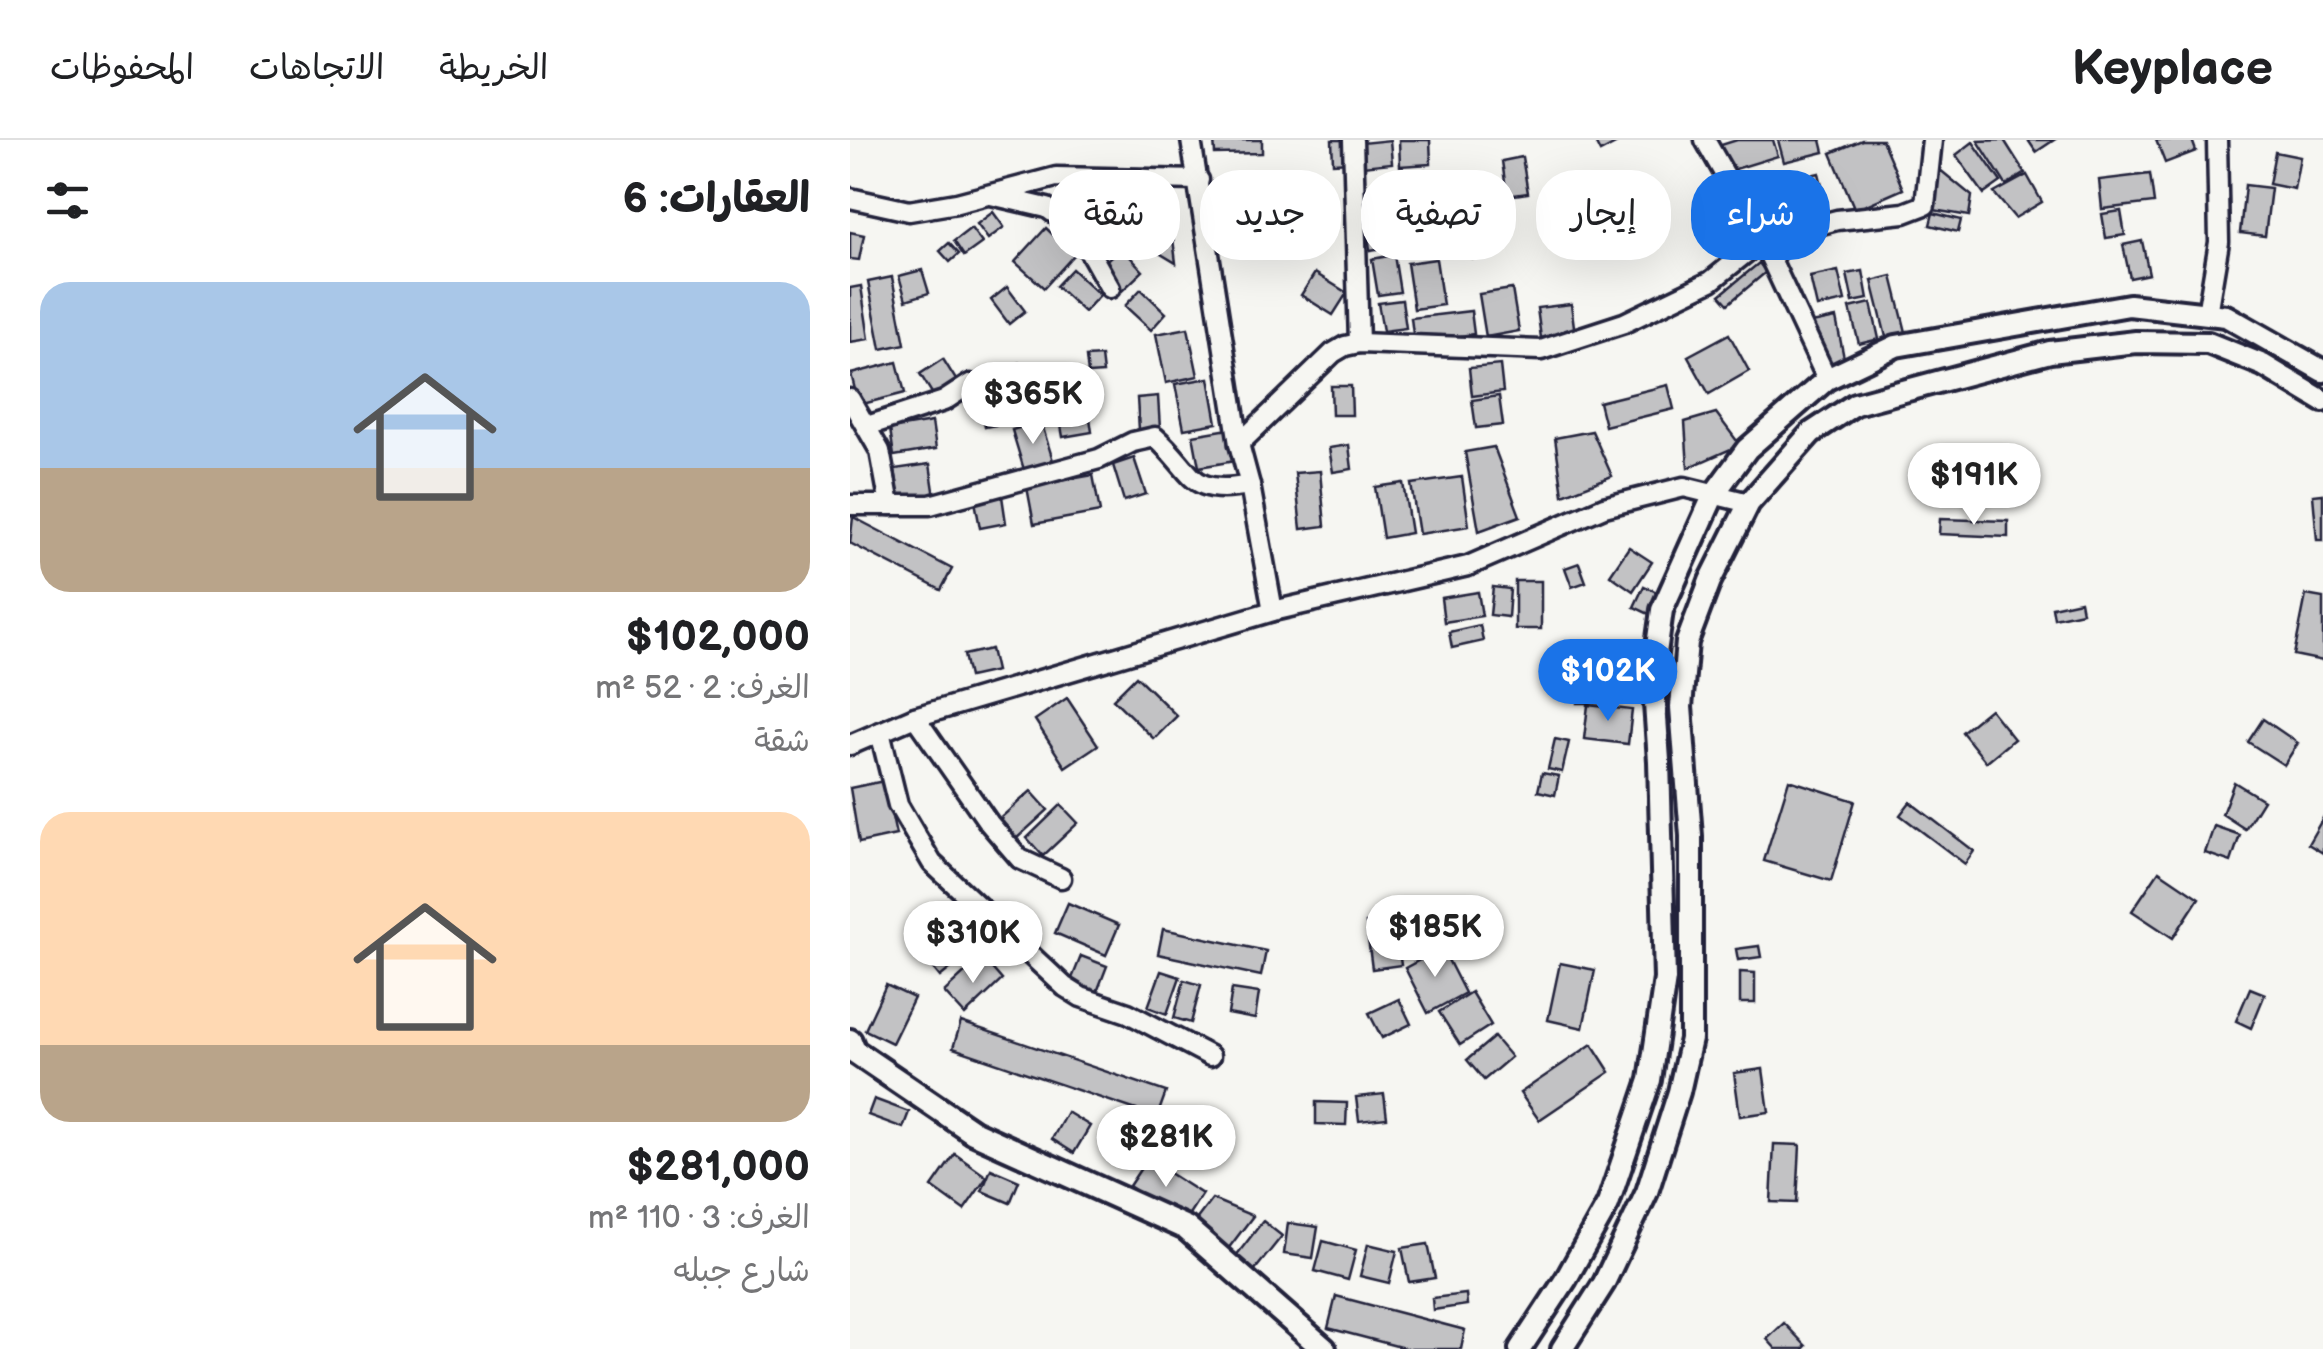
<!DOCTYPE html>
<html lang="ar">
<meta charset="utf-8">
<style>
body{margin:0;font-family:"Balsamiq Sans","Playpen Sans Arabic",sans-serif;background:#f6f6f6;color:#202124;direction:rtl;height:100vh;display:flex;flex-direction:column;font-size:38px;white-space:nowrap}
*{box-sizing:border-box;margin:0}
p{font-size:32px;color:#757577}
.icon{flex:none;width:55px;height:55px;fill:none;stroke:currentColor;stroke-width:2;stroke-linecap:round;stroke-linejoin:round}
.map{position:relative;flex:1;overflow:hidden;direction:ltr}
.side{display:flex;flex-direction:column;background:#fff;width:850px}
.side>*{flex:none}
.top-card{position:absolute;left:30px;top:30px;width:950px;height:90px;direction:rtl;display:flex;gap:20px}
.price{position:absolute;translate:-50% -85px;padding:0 22px;border-radius:35px;background:#fff;color:#222;font-size:32px;line-height:65px;filter:drop-shadow(0 2px 5px #0008)}
.price::after{content:'';position:absolute;left:50%;top:60px;width:30px;height:22px;margin-left:-15px;background:inherit;clip-path:polygon(0 0,100% 0,50% 100%)}
.price.selected{background:#1a73e8;color:#fff}
ul{padding:0;list-style:none}
li{display:grid;align-content:center;gap:20px;height:530px;padding:0 40px}
li span{display:grid;place-items:center;height:310px;border-radius:30px;color:#555}
li>.icon{margin-inline-start:auto}
span .icon{width:180px;height:180px;fill:#fffc;stroke-width:1}
li b{font-size:42px}
h2{display:flex;justify-content:space-between;align-items:center;height:120px;padding:0 40px;font-size:42px}
.chip{padding:0 35px;border-radius:40px;background:#fff;box-shadow:0 10px 40px #0002;font-size:35px;line-height:90px}
.chip.selected{background:#1a73e8;color:#fff}
header{display:flex;align-items:center;gap:60px;box-sizing:border-box;height:140px;padding:0 50px;background:#fff;border-bottom:2px solid #e0e0e0}
header strong{font-size:48px}
nav{display:flex;gap:55px;margin-inline-start:auto;font-size:35px}
main{display:flex;flex:1;min-height:0}
.map>svg:first-child{display:block}
</style>
<header>
<strong>Keyplace</strong>
<nav><a>الخريطة</a><a>الاتجاهات</a><a>المحفوظات</a></nav>
</header>
<main>
<div class="map">
<svg width="1473" height="1209" viewBox="0 0 1473 1209">
<rect width="100%" height="100%" fill="#f6f6f2"/>
<filter id="ink" filterUnits="userSpaceOnUse"><feTurbulence type="fractalNoise" baseFrequency=".01" numOctaves="2"/><feDisplacementMap in="SourceGraphic" scale="20" xChannelSelector="R" yChannelSelector="G"/><feConvolveMatrix kernelMatrix="1 2 1 2 8 2 1 2 1" color-interpolation-filters="sRGB"/></filter>
<g filter="url(#ink)">
<g fill="#c2c2c4" stroke="#22223b" stroke-width="2.5">
<polygon points="364,0 412,0 412,13 365,14"/>
<polygon points="482,0 500,0 500,22 483,23"/>
<polygon points="540,0 542,23 513,26 511,3"/>
<polygon points="549,0 580,0 581,24 550,26"/>
<polygon points="744,0 773,0 750,12"/>
<polygon points="887,0 923,0 928,16 879,31 871,5"/>
<polygon points="928,0 971,0 974,12 934,22"/>
<polygon points="1012,0 1032,0 1053,49 1005,70 981,13"/>
<polygon points="1154,0 1175,33 1156,45 1128,1"/>
<polygon points="1178,0 1204,0 1186,12"/>
<polygon points="1306,0 1342,0 1346,11 1315,23"/>
<polygon points="1123,2 1151,42 1134,54 1106,15"/>
<polygon points="1425,12 1450,17 1444,49 1419,44"/>
<polygon points="672,17 678,53 657,56 652,21"/>
<polygon points="1089,29 1122,56 1119,76 1078,69"/>
<polygon points="575,30 578,48 561,51 557,33"/>
<polygon points="969,33 976,61 928,72 922,44"/>
<polygon points="1300,34 1304,63 1252,69 1249,40"/>
<polygon points="1177,35 1192,62 1165,78 1144,53"/>
<polygon points="1395,45 1421,48 1415,96 1390,93"/>
<polygon points="461,60 481,70 468,96 448,86"/>
<polygon points="441,64 445,79 397,110 391,72"/>
<polygon points="636,69 655,97 623,119 603,90"/>
<polygon points="1271,71 1275,95 1256,98 1252,74"/>
<polygon points="143,72 154,87 138,99 127,84"/>
<polygon points="1083,73 1111,80 1108,92 1080,85"/>
<polygon points="267,80 321,82 326,123 266,87"/>
<polygon points="543,81 546,106 520,110 517,85"/>
<polygon points="121,88 132,103 114,116 104,101"/>
<polygon points="196,88 224,115 194,148 165,122"/>
<polygon points="0,92 14,95 9,120 0,119"/>
<polygon points="1292,101 1299,134 1280,138 1273,105"/>
<polygon points="99,103 109,114 100,122 90,111"/>
<polygon points="271,107 293,131 272,151 250,126"/>
<polygon points="544,115 550,152 528,155 522,119"/>
<polygon points="586,119 593,165 564,169 557,123"/>
<polygon points="909,123 916,132 878,164 870,155"/>
<polygon points="222,129 250,155 234,172 206,146"/>
<polygon points="72,130 79,153 56,160 49,136"/>
<polygon points="988,131 995,161 967,167 960,137"/>
<polygon points="1013,131 1018,159 1003,162 997,134"/>
<polygon points="465,133 497,153 483,175 451,155"/>
<polygon points="1042,136 1056,192 1036,197 1022,141"/>
<polygon points="42,137 55,204 31,209 18,142"/>
<polygon points="11,146 19,199 0,202 0,148"/>
<polygon points="157,147 175,171 159,184 141,160"/>
<polygon points="291,149 316,173 301,190 275,166"/>
<polygon points="662,149 669,191 636,197 629,154"/>
<polygon points="552,160 556,188 533,191 528,163"/>
<polygon points="1021,163 1029,199 1009,204 1000,168"/>
<polygon points="721,164 725,194 691,198 687,168"/>
<polygon points="621,171 624,194 564,202 561,178"/>
<polygon points="986,178 995,223 966,229 957,184"/>
<polygon points="338,188 348,236 316,243 306,194"/>
<polygon points="879,194 899,231 859,254 838,216"/>
<polygon points="251,216 253,233 238,234 236,217"/>
<polygon points="93,219 108,243 85,258 70,234"/>
<polygon points="47,222 55,253 9,265 1,234"/>
<polygon points="169,223 181,279 159,284 147,228"/>
<polygon points="650,225 653,252 622,256 619,228"/>
<polygon points="359,238 367,283 334,289 325,244"/>
<polygon points="818,245 824,269 755,286 749,262"/>
<polygon points="141,246 150,284 135,287 127,249"/>
<polygon points="481,246 501,246 502,275 482,275"/>
<polygon points="308,256 310,289 289,290 287,258"/>
<polygon points="649,256 653,285 626,288 622,260"/>
<polygon points="238,264 242,292 213,297 208,268"/>
<polygon points="866,273 890,305 838,328 835,282"/>
<polygon points="191,281 204,324 175,333 162,290"/>
<polygon points="82,282 86,309 44,316 40,289"/>
<polygon points="379,289 385,321 349,327 343,295"/>
<polygon points="742,291 762,336 713,355 705,298"/>
<polygon points="499,305 502,329 483,332 479,308"/>
<polygon points="644,307 670,376 629,391 615,312"/>
<polygon points="284,318 296,354 274,361 263,325"/>
<polygon points="80,324 85,357 50,363 45,329"/>
<polygon points="470,331 475,386 451,389 445,333"/>
<polygon points="243,335 250,372 184,384 177,347"/>
<polygon points="612,337 619,386 569,394 561,344"/>
<polygon points="553,343 561,393 533,398 525,347"/>
<polygon points="1473,354 1473,400 1467,400 1463,355"/>
<polygon points="152,356 156,383 130,388 125,361"/>
<polygon points="3,377 102,429 91,450 0,403"/>
<polygon points="1090,379 1158,381 1158,397 1089,394"/>
<polygon points="779,407 802,422 783,451 760,435"/>
<polygon points="729,423 736,442 722,447 715,428"/>
<rect x="665" y="441" width="26" height="48"/>
<polygon points="794,446 809,453 799,474 784,467"/>
<polygon points="643,447 660,449 658,477 640,475"/>
<polygon points="628,452 632,476 594,482 591,458"/>
<polygon points="1456,455 1473,458 1473,521 1444,515"/>
<polygon points="1230,461 1232,472 1204,478 1202,467"/>
<polygon points="630,485 633,501 602,508 599,492"/>
<polygon points="141,509 146,531 119,537 114,515"/>
<rect x="727" y="524" width="55" height="39"/>
<polygon points="286,536 327,576 304,599 263,559"/>
<polygon points="217,558 248,605 215,627 185,580"/>
<polygon points="738,565 782,570 778,604 734,599"/>
<polygon points="1140,569 1164,599 1136,622 1112,592"/>
<polygon points="1413,579 1448,603 1434,625 1398,602"/>
<polygon points="705,599 719,602 712,632 698,629"/>
<polygon points="692,633 709,636 705,655 688,651"/>
<polygon points="939,640 1005,661 981,741 914,721"/>
<polygon points="34,641 46,695 9,703 0,648"/>
<polygon points="1384,642 1413,660 1395,689 1372,674"/>
<polygon points="181,651 198,670 165,700 147,681"/>
<polygon points="1060,662 1124,711 1115,724 1050,675"/>
<polygon points="211,665 228,683 193,716 177,698"/>
<polygon points="1473,678 1473,713 1458,704"/>
<polygon points="1364,686 1390,695 1381,722 1355,713"/>
<polygon points="1309,731 1349,758 1323,798 1282,771"/>
<polygon points="218,763 269,785 256,815 205,793"/>
<polygon points="544,779 551,825 522,829 516,783"/>
<polygon points="101,788 121,812 90,837 66,807"/>
<polygon points="313,789 416,811 411,836 308,814"/>
<polygon points="909,806 911,817 888,820 886,809"/>
<polygon points="592,808 615,853 578,873 555,828"/>
<polygon points="231,816 257,826 247,852 221,841"/>
<polygon points="132,817 152,840 115,875 94,852"/>
<polygon points="710,823 745,830 733,888 698,880"/>
<polygon points="311,831 330,837 317,874 298,867"/>
<polygon points="890,832 905,833 905,863 890,863"/>
<polygon points="334,840 351,845 341,883 324,878"/>
<polygon points="36,845 64,858 42,903 15,890"/>
<polygon points="1400,848 1415,854 1401,888 1386,881"/>
<polygon points="382,849 409,853 405,879 378,874"/>
<polygon points="621,852 641,885 610,905 589,872"/>
<polygon points="549,859 561,884 532,898 519,873"/>
<polygon points="111,882 316,952 307,977 103,908"/>
<polygon points="644,897 661,917 634,940 617,920"/>
<polygon points="742,904 760,932 689,980 670,953"/>
<polygon points="913,929 919,972 890,976 884,933"/>
<polygon points="534,954 537,978 509,981 506,957"/>
<polygon points="24,959 59,972 53,988 18,975"/>
<polygon points="466,962 497,963 496,985 466,984"/>
<polygon points="217,972 240,986 224,1013 202,999"/>
<polygon points="924,1004 950,1005 947,1063 921,1062"/>
<polygon points="105,1014 137,1037 114,1070 82,1047"/>
<polygon points="297,1019 352,1054 334,1082 279,1046"/>
<polygon points="141,1029 169,1041 160,1063 132,1051"/>
<polygon points="362,1059 403,1076 378,1109 343,1084"/>
<polygon points="413,1081 432,1096 400,1136 382,1121"/>
<polygon points="438,1083 468,1087 463,1118 434,1114"/>
<polygon points="473,1101 506,1110 498,1140 465,1131"/>
<polygon points="518,1104 547,1111 539,1143 510,1136"/>
<polygon points="578,1104 585,1138 559,1142 552,1108"/>
<polygon points="616,1154 617,1165 583,1170 582,1158"/>
<polygon points="486,1156 615,1190 611,1209 558,1209 478,1188"/>
<polygon points="934,1183 956,1206 953,1209 926,1209 917,1199"/>
</g>
<g fill="none" stroke-linecap="round" stroke-linejoin="round">
<g stroke="#22223b" stroke-width="25">
<g id="minor">
<polyline points="341,0 389,304 400,345 423,471"/>
<polyline points="503,0 509,203"/>
<polyline points="855,0 912,100 977,239"/>
<polyline points="141,55 197,68 228,91 260,148"/>
<polyline points="0,58 59,71 107,63 206,37 349,40"/>
<polyline points="1357,174 1369,102 1367,0"/>
<polyline points="0,259 30,311 40,365"/>
<polyline points="17,286 94,261 120,244"/>
<polyline points="389,304 483,213 495,206 509,203 691,210 774,183 861,141 912,100 987,80 1054,73 1075,65 1082,0"/>
<path d="M0,365H80L249,319L283,302L305,297C345,332 337,357 400,345"/>
<polyline points="65,577 139,683 170,719 211,738"/>
<polyline points="30,592 48,665 82,723 215,847 231,857 278,873 360,916"/>
<polyline points="0,605 65,577 423,471 618,426 754,367 834,347 899,363"/>
</g>
</g>
<g stroke="#22223b" stroke-width="28">
<g id="tertiary">
<polyline points="670,1209 716,1139 758,1064 800,940 815,839 809,621 803,535 812,470 864,354 897,309 977,239 1046,206 1279,165 1376,176 1473,231"/>
<polyline points="712,1209 754,1143 797,1052 829,952 841,899 841,696 831,567 837,502 860,441 899,363 961,293 1005,264 1200,212 1286,202 1358,203 1413,225 1473,261"/>
</g>
</g>
<g stroke="#22223b" stroke-width="30">
<polyline id="secondary" points="0,901 4,911 123,992 336,1088 474,1209"/>
</g>
<use href="#minor" stroke="#f6f6f2" stroke-width="18"/>
<use href="#tertiary" stroke="#f6f6f2" stroke-width="20"/>
<use href="#secondary" stroke="#f6f6f2" stroke-width="22"/>
</g>
</g>
</svg>
<b class="price" style="left:183px;top:307px">$365K</b>
<b class="price" style="left:1124px;top:388px">$191K</b>
<b class="price selected" style="left:758px;top:584px">$102K</b>
<b class="price" style="left:585px;top:840px">$185K</b>
<b class="price" style="left:123px;top:846px">$310K</b>
<b class="price" style="left:316px;top:1050px">$281K</b>
<div class="top-card">
<a class="chip selected">شراء</a>
<a class="chip">إيجار</a>
<a class="chip">تصفية</a>
<a class="chip">جديد</a>
<a class="chip">شقة</a>
</div>
</div>
<section class="side">
<h2>العقارات: 6<svg class="icon" aria-label="filters" viewBox="0 0 24 24"><path d="M4 7h16M4 17h16"/><circle cx="9" cy="7" r="2"/><circle cx="15" cy="17" r="2"/></svg></h2>
<ul>
<li><span style="background:linear-gradient(#a9c7e8 60%,#b9a48a 0)"><svg class="icon" aria-label="home" viewBox="0 0 24 24"><path d="M3 11l9-7 9 7M6 9v11h12V9"/></svg></span><div><b>$102,000</b><p>الغرف: 2 · 52 m²</p><p>شقة</p></div></li>
<li><span style="background:linear-gradient(#ffd9b3 75%,#b9a48a 0)"><svg class="icon" aria-label="home" viewBox="0 0 24 24"><path d="M3 11l9-7 9 7M6 9v11h12V9"/></svg></span><div><b>$281,000</b><p>الغرف: 3 · 110 m²</p><p>شارع جبله</p></div></li>
</ul>
</section>
</main>
